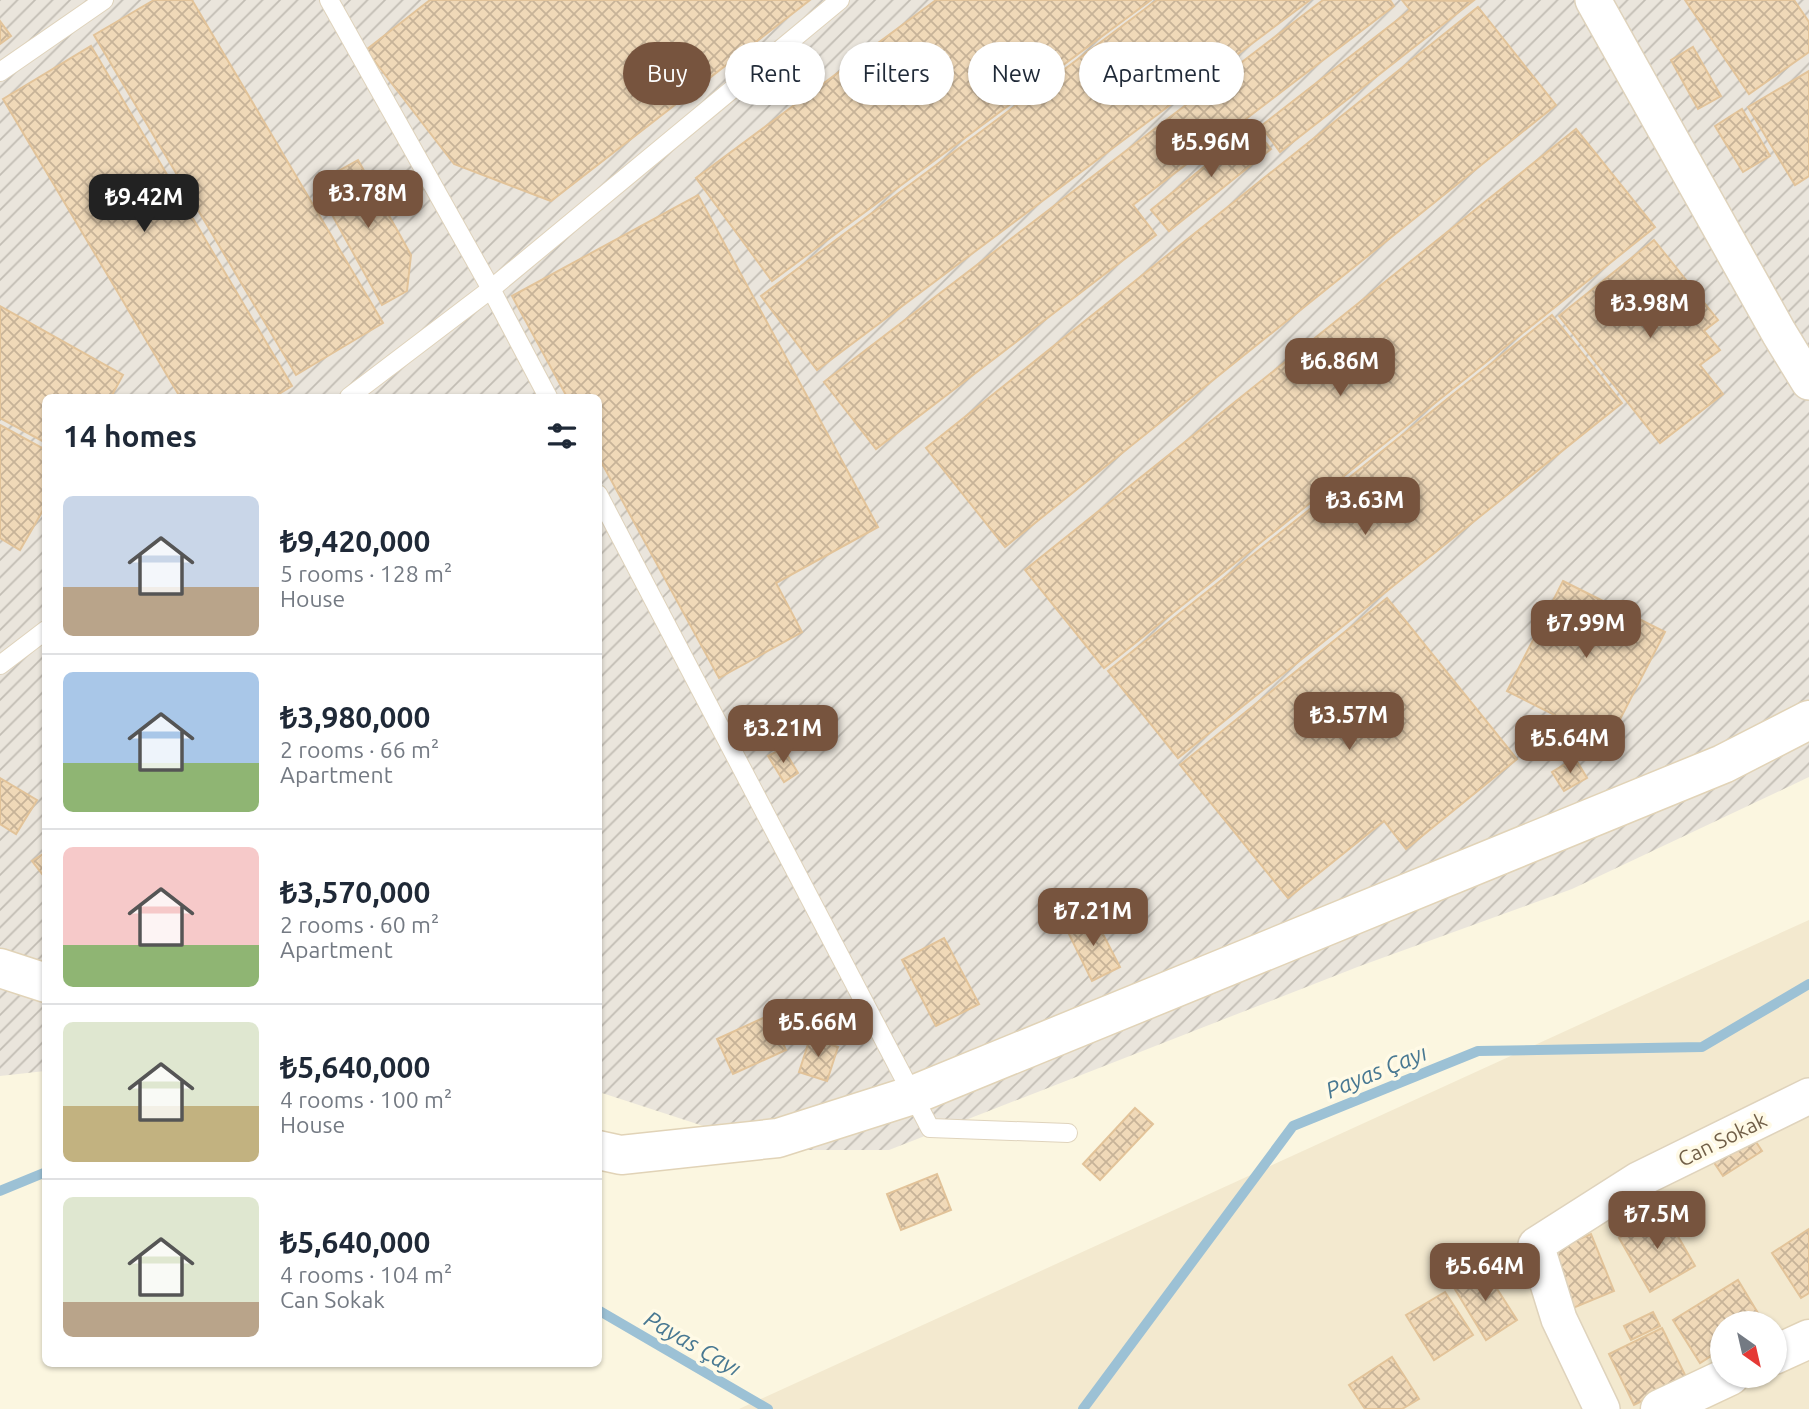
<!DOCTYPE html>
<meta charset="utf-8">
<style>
body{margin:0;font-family:Ubuntu,sans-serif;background:#f6f6f7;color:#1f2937;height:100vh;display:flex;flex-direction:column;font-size:26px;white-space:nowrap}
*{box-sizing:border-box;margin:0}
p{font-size:23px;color:#747a83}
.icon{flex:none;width:38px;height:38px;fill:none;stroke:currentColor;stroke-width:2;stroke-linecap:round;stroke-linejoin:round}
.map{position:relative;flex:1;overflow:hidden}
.panel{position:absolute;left:42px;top:394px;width:560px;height:973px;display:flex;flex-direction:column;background:#fff;border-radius:10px;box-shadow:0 2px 5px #0004}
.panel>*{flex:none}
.guide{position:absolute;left:623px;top:42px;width:665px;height:63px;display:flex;gap:14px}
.needle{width:46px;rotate:146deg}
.fabs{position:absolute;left:1710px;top:1311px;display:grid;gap:14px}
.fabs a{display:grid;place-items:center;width:77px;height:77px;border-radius:50%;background:#fff;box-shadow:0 2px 5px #0004;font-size:35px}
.price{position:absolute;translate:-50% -60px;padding:0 16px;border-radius:14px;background:#77543e;color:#fff;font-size:23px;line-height:46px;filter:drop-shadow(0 2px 4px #0008)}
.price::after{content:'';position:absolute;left:50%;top:42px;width:21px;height:16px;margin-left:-10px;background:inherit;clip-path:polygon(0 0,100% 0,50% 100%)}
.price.on{background:#222;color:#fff}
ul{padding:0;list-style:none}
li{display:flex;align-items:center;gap:21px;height:175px;padding:0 21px}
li+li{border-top:2px solid #e0e1e3}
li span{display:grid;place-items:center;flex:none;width:196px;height:140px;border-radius:10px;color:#555}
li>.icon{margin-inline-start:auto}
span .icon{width:84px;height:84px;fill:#fffc;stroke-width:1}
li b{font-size:30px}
h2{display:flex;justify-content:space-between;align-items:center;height:84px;padding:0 21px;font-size:30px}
.chip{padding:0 24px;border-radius:32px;background:#fff;box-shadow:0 2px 5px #0004;font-size:24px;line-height:63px}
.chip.on{background:#77543e;color:#fff}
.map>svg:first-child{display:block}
</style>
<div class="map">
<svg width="1809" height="1409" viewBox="0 0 1809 1409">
<defs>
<pattern id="industrial-furrows" width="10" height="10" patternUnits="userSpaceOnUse" patternTransform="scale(1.75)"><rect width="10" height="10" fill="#eae5dc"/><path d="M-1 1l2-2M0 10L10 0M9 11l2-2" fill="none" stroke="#c2bdb4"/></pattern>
<pattern id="building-cross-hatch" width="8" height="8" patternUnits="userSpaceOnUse" patternTransform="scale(1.75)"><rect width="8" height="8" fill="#f0d9b8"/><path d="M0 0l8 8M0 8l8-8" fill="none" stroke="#c7b398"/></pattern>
</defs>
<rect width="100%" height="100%" fill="#fbf6e0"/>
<path fill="#f3e9cf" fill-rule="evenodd" d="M1809,920V1409H739L1631,1001ZM1722,1323H1774V1376H1722Z"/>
<polygon fill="url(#industrial-furrows)" points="0,0 1809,0 1809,777 1572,889 1360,966 889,1150 777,1150 599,1092 598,397 46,397 45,1071 0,1076"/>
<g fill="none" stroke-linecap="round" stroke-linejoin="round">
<g stroke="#9cc1d5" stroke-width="10">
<polyline points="0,1191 46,1172"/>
<polyline points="598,1310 768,1409"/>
<polyline points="1083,1409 1293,1126 1478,1051 1702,1047 1809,984"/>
</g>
</g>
<g fill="url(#building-cross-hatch)" stroke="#e2c399" stroke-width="2">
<polygon points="154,0 192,0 383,323 296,375 94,35"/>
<polygon points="430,0 810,0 551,201 454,164 366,50"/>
<polygon points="936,0 1151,0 772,281 696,178"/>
<polygon points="1157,0 1310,0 817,370 761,296"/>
<polygon points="1323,0 1390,0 1394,6 1133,205 1156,235 876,449 824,382"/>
<polygon points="1402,0 1473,1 1280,152 1261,126 1410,10"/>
<polygon points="1685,0 1794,0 1809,22 1809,52 1749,94"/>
<polygon points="1478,7 1556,105 1005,547 926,448"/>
<polygon points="0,21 11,36 0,44"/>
<polygon points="91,46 292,386 274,397 180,397 3,99"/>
<polygon points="1693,47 1721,96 1698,109 1671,60"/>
<polygon points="1809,71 1809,176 1795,185 1748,107"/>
<polygon points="1742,109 1770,156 1743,172 1715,126"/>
<polygon points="1253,127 1271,149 1169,231 1151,210"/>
<polygon points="1576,129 1655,227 1104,668 1025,570"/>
<polygon points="358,160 411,255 407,291 382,305 315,184"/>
<polygon points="698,195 878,527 776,583 802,632 719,678 598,456 598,397 567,397 512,296"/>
<polygon points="1654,240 1718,320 1704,331 1720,350 1700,365 1723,394 1660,443 1559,316"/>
<polygon points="0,306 123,375 111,397 46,397 46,443 0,418"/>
<polygon points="1552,315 1622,403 1178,758 1108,671"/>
<polygon points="0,425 46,450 46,505 20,550 0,538"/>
<polygon points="1563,581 1665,632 1614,731 1590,719 1584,730 1507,691"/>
<polygon points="1387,598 1517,759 1406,849 1384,821 1288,898 1180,765"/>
<polygon points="783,748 798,773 784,782 768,756"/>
<polygon points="1575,758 1587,778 1564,791 1552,772"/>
<polygon points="0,778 37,800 16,834 0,824"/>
<polygon points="46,852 46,879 32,861"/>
<polygon points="1093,915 1120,967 1092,981 1066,928"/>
<polygon points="944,938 979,1004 936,1026 902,960"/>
<polygon points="770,1015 786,1050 733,1074 717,1039"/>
<polygon points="810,1038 838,1047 827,1081 799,1072"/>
<polygon points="1135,1108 1153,1124 1100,1180 1083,1164"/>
<polygon points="1752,1136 1762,1151 1723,1176 1713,1161"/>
<polygon points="937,1174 951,1210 901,1230 887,1194"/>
<polygon points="1664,1212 1695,1266 1650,1292 1619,1238 1637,1228 1634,1223 1649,1215 1651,1219"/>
<polygon points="1809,1229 1809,1293 1801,1298 1772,1253"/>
<polygon points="1591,1234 1614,1291 1573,1308 1549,1252"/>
<polygon points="1483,1267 1517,1320 1486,1340 1453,1286"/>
<polygon points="1738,1280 1764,1323 1722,1323 1722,1349 1700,1363 1673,1320"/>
<polygon points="1445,1292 1473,1335 1434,1360 1406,1315"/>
<polygon points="1653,1312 1660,1326 1631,1340 1624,1326"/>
<polygon points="1662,1328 1687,1379 1634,1405 1609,1354"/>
<polygon points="1392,1357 1419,1399 1402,1409 1365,1409 1349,1385"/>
</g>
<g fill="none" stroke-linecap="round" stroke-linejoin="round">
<g stroke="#dfd3bc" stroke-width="20">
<g id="lane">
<polyline points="329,0 491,289 548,397"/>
<polyline points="0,72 104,0"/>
<polyline points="349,397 491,289 840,0"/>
<polyline points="598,494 930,1128 1068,1133"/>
<polyline points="0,665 46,630"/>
</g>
</g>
<g stroke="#dfd3bc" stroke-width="38">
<g id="street">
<polyline points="1593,0 1779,333 1809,382"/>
<polyline points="1602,1409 1559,1319 1536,1245 1638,1180 1809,1096"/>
</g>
</g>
<g stroke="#e1d3b7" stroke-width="41">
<g id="secondary">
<polyline points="0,968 46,983"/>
<polyline points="598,1150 621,1155 778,1138 913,1095 1723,764 1809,720"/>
<polyline points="1774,1355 1809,1339"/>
<polyline points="1660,1409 1730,1376"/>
</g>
</g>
<use href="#lane" stroke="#fff" stroke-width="18"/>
<use href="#street" stroke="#fff" stroke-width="35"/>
<use href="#secondary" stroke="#fff" stroke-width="38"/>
</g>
<g text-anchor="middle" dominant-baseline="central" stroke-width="7" stroke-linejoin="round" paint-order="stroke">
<g font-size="21" fill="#715f48" stroke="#fffae6">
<text transform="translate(1722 1139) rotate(-26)">Can Sokak</text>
</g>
<g font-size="23" font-style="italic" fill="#487892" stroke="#fffae6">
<text transform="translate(1376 1071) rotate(-22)">Payas Çayı</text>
<text transform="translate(693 1343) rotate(30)">Payas Çayı</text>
</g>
</g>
</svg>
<div class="fabs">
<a><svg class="needle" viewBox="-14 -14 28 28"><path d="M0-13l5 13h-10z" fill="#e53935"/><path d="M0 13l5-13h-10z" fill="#747a83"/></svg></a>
</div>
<b class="price" style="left:1211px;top:179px">₺5.96M</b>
<b class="price" style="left:368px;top:230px">₺3.78M</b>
<b class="price on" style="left:144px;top:234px">₺9.42M</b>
<b class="price" style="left:1650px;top:340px">₺3.98M</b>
<b class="price" style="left:1340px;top:398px">₺6.86M</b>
<b class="price" style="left:1365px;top:537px">₺3.63M</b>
<b class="price" style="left:1586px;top:660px">₺7.99M</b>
<b class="price" style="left:1349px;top:752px">₺3.57M</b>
<b class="price" style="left:783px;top:765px">₺3.21M</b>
<b class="price" style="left:1570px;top:775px">₺5.64M</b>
<b class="price" style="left:1093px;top:948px">₺7.21M</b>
<b class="price" style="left:818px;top:1059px">₺5.66M</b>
<b class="price" style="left:1657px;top:1251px">₺7.5M</b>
<b class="price" style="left:1485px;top:1303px">₺5.64M</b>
<div class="guide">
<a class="chip on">Buy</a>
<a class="chip">Rent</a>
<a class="chip">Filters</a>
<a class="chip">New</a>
<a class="chip">Apartment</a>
</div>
<section class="panel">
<h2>14 homes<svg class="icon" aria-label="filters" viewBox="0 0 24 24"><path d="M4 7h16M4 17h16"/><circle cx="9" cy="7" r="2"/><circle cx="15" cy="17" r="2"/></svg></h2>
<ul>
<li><span style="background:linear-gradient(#c9d6e8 65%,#b9a48a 0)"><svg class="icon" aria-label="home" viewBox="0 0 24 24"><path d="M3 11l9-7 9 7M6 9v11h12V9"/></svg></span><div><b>₺9,420,000</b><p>5 rooms · 128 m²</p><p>House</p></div></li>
<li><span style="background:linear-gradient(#a9c7e8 65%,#8fb573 0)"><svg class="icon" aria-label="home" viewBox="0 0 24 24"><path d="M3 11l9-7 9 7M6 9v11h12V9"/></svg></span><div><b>₺3,980,000</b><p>2 rooms · 66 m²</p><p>Apartment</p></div></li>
<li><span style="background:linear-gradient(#f6c9c9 70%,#8fb573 0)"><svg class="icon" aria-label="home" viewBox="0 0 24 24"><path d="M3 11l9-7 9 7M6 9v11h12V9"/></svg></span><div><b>₺3,570,000</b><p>2 rooms · 60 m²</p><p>Apartment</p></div></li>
<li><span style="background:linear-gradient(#dfe7d0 60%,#c2b280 0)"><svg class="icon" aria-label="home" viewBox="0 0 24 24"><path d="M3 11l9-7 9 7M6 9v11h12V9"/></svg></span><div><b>₺5,640,000</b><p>4 rooms · 100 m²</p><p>House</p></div></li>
<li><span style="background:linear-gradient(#dfe7d0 75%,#b9a48a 0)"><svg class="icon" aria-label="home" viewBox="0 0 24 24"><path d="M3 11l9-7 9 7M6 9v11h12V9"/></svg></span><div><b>₺5,640,000</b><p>4 rooms · 104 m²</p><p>Can Sokak</p></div></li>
</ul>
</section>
</div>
